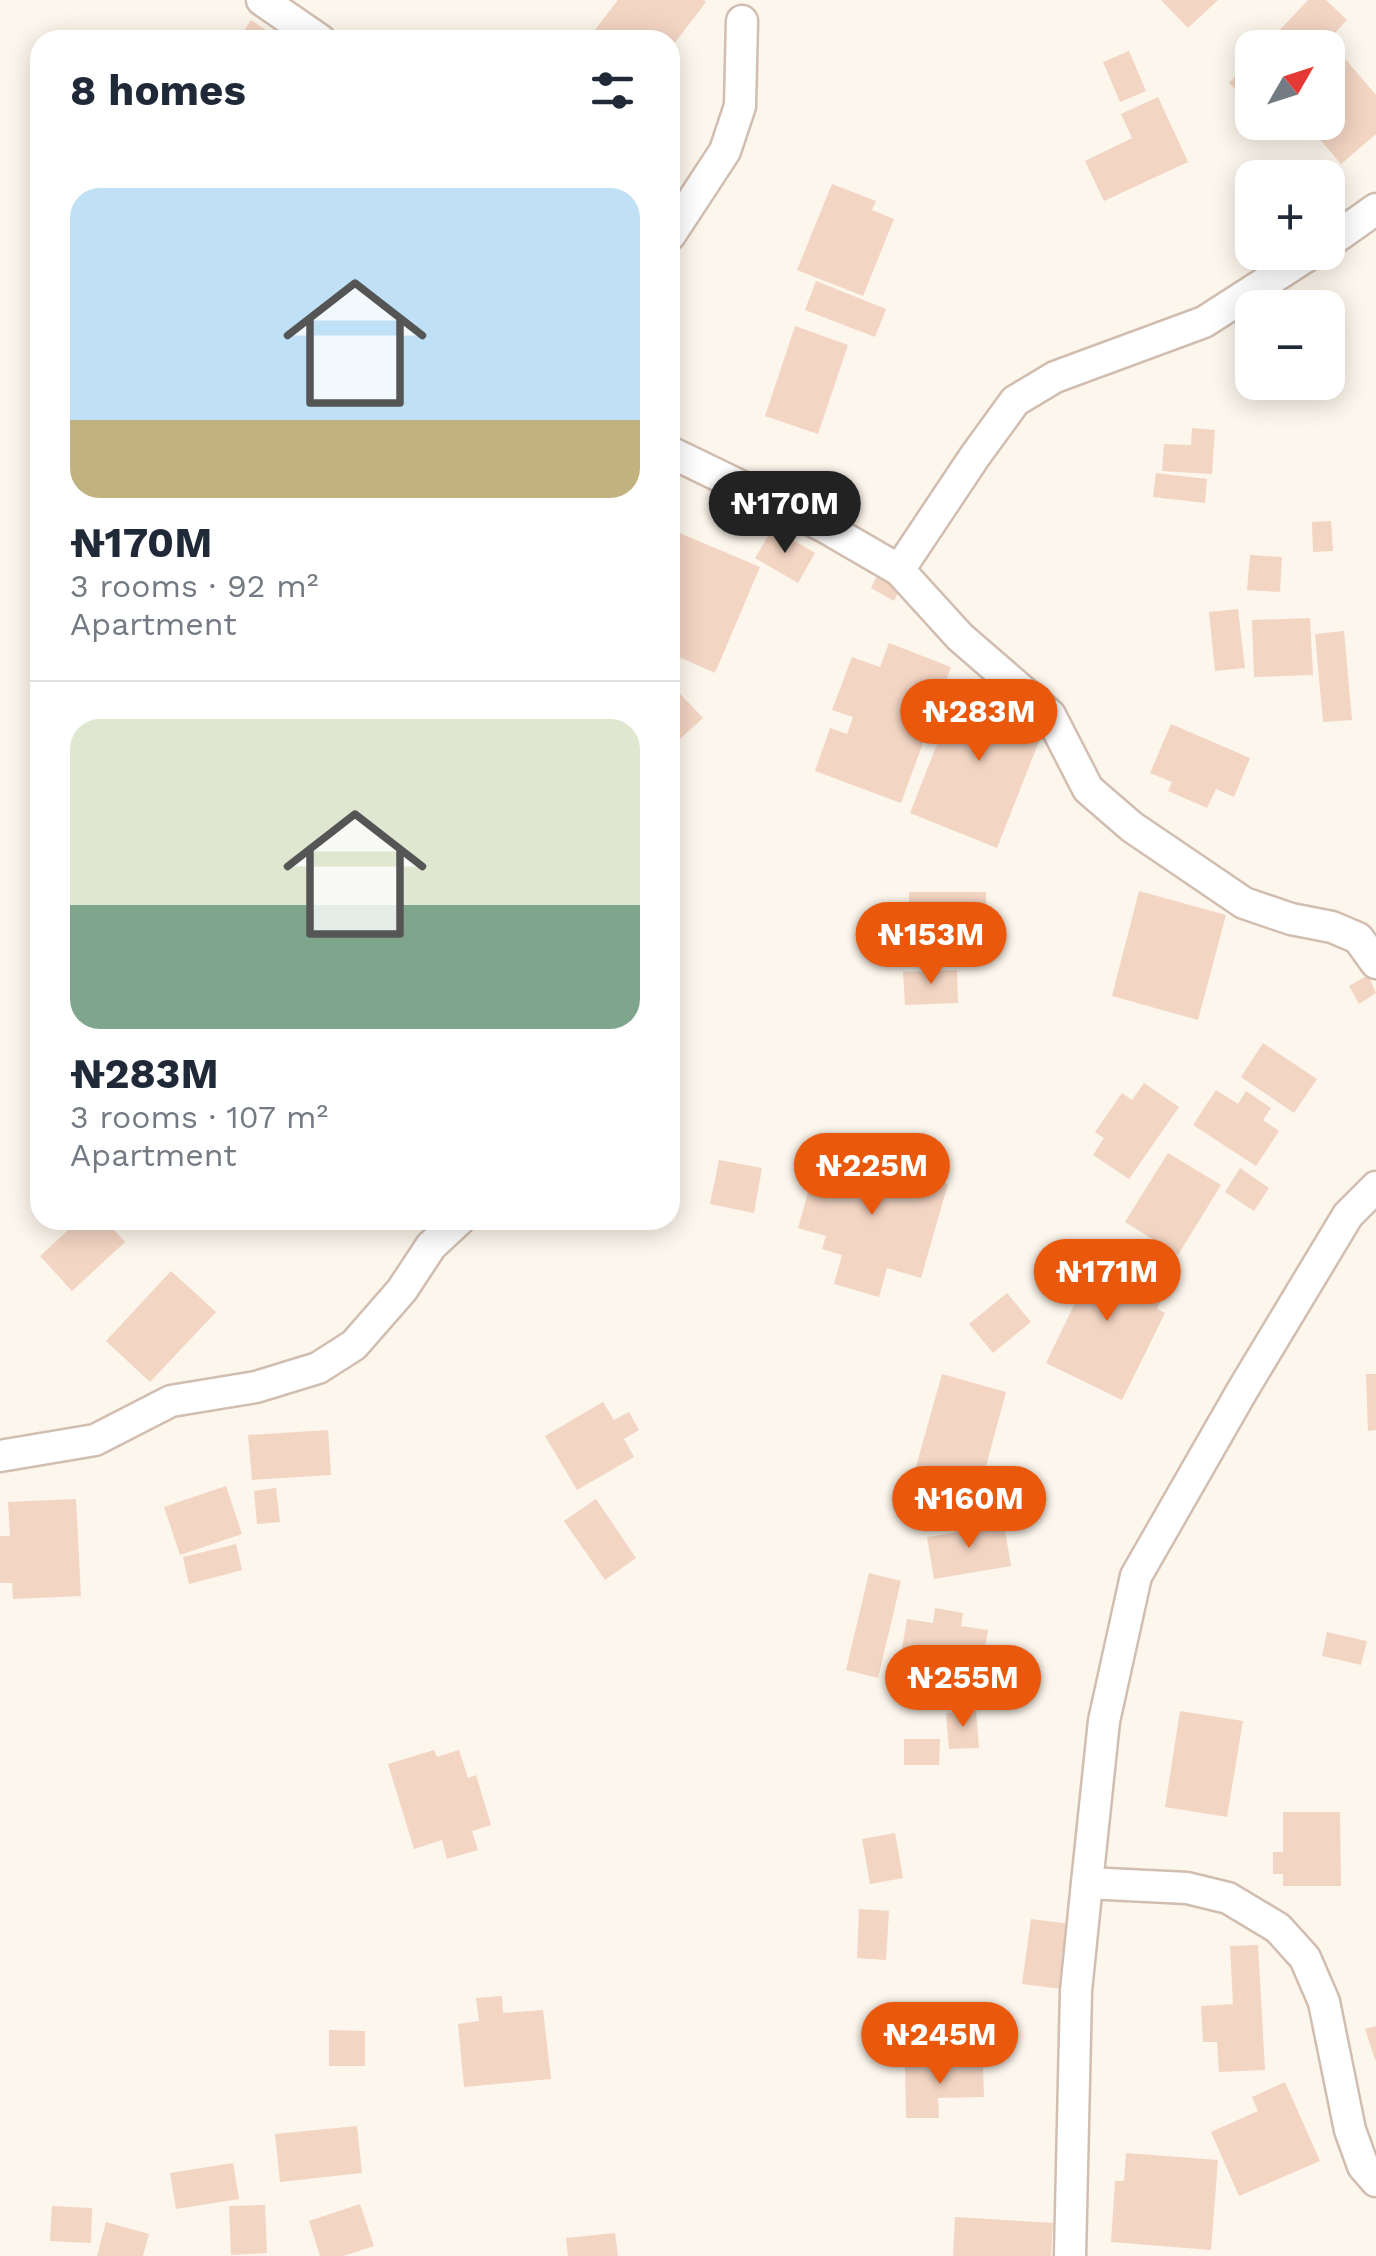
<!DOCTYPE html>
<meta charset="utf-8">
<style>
body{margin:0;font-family:"Work Sans",sans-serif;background:#f6f6f7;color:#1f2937;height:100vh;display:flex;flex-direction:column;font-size:38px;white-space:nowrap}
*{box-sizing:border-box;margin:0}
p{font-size:32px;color:#747a83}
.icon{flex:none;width:55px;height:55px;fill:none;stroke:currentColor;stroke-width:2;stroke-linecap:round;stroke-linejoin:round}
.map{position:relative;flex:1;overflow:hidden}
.side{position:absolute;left:30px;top:30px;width:650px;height:1200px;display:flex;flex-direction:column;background:#fff;border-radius:30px;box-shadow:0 5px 25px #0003}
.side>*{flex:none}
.needle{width:65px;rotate:51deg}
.buttons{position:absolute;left:1235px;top:30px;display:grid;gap:20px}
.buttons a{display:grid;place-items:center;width:110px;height:110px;border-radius:20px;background:#fff;box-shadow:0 5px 25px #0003;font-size:50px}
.price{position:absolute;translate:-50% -85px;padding:0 22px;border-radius:35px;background:#ea580c;color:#fff;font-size:32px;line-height:65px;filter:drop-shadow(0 2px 5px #0008)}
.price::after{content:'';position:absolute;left:50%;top:60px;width:30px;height:22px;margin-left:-15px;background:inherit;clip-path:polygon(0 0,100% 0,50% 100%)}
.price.on{background:#222;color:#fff}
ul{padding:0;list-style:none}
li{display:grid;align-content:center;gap:20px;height:530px;padding:0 40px}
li+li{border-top:2px solid #e0e1e3}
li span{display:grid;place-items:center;height:310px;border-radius:30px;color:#555}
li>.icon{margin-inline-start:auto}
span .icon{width:180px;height:180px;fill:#fffc;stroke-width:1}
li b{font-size:42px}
h2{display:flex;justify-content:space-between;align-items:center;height:120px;padding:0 40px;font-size:42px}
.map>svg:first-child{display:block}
</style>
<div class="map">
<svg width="1376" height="2256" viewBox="0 0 1376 2256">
<rect width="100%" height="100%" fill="#fdf6ec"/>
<g fill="#f3d5c3">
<polygon points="618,0 704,0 706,2 670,49 670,40 587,40"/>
<polygon points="1161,0 1218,0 1188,28"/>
<polygon points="1308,0 1326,0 1347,20 1321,48 1263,48"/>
<polygon points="251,20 281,40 238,40"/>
<polygon points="1334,46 1376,95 1376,134 1341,164 1305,122 1328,122 1328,52"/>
<polygon points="1129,51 1146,91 1120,102 1103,62"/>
<polygon points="1252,58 1252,106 1229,83"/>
<polygon points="1158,97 1188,162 1104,201 1085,161 1132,138 1121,114"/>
<polygon points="832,184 876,201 872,210 894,219 863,296 797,270"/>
<polygon points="816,281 886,309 875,337 805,310"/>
<polygon points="795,326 848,345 818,434 765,416"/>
<polygon points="1192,428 1215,430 1212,474 1162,471 1164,444 1191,445"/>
<polygon points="1156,473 1207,479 1205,503 1153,497"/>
<polygon points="1331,521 1333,551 1313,552 1312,522"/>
<polygon points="773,528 815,553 798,583 755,558"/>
<polygon points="670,529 760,567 715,673 670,653"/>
<polygon points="1250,555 1282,557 1280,592 1247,590"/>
<polygon points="879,572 902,584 894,601 871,588"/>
<polygon points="1238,609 1245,668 1215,671 1209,612"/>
<polygon points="1310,618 1313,675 1254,677 1252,620"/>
<polygon points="1344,631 1352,720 1323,722 1315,634"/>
<polygon points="889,643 951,667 901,803 815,771 830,728 847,734 853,717 832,710 852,657 880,667"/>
<polygon points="962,681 1049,716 997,848 910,813"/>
<polygon points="670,683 703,718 670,748"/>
<polygon points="1171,724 1250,758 1234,797 1216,789 1207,808 1168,791 1172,782 1150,773"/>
<polygon points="1139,891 1226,915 1198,1020 1112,996"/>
<polygon points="909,892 986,892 987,961 910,961"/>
<polygon points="957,970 958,1003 905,1005 903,972"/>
<polygon points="1368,975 1376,993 1359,1004 1349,986"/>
<polygon points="1263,1043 1317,1079 1294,1113 1241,1077"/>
<polygon points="1144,1083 1179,1107 1129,1179 1093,1155 1104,1138 1095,1132 1122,1093 1132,1100"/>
<polygon points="1216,1090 1238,1104 1246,1091 1271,1108 1263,1120 1279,1131 1256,1166 1193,1125"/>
<polygon points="821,1147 948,1184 921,1278 887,1268 879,1297 834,1284 842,1255 822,1249 826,1236 798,1228"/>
<polygon points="1168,1153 1221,1185 1178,1255 1125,1222"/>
<polygon points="719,1160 762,1168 754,1213 710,1204"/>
<polygon points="1240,1168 1269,1188 1254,1211 1225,1192"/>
<polygon points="79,1220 105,1220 125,1242 72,1291 40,1256"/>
<polygon points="1086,1248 1167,1288 1157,1309 1165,1313 1122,1400 1046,1363 1075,1303 1062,1296"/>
<polygon points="171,1271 216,1312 150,1382 106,1341"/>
<polygon points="1007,1293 1031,1322 993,1353 969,1324"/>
<polygon points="942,1374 1006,1392 977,1500 912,1481"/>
<polygon points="1366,1374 1376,1374 1376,1430 1368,1431"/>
<polygon points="603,1402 614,1420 629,1412 639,1430 624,1439 634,1457 577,1490 545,1436"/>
<polygon points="328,1430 331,1475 252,1480 248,1435"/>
<polygon points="226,1486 242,1534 180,1555 164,1507"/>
<polygon points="276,1488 280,1522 257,1524 254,1491"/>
<polygon points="76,1499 81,1596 13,1599 12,1583 0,1583 0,1536 10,1536 8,1502"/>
<polygon points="596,1499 636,1558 605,1580 564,1521"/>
<polygon points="1004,1524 1011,1566 934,1579 927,1537"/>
<polygon points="236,1544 242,1570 189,1584 183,1557"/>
<polygon points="869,1573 901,1581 878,1678 846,1670"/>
<polygon points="935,1608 963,1613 961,1626 988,1630 975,1709 894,1695 907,1619 933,1623"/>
<polygon points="1327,1632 1367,1641 1361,1665 1322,1656"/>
<polygon points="976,1711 979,1748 949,1749 946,1713"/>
<polygon points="1180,1711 1243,1721 1227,1817 1165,1807"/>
<polygon points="904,1739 940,1739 939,1765 904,1765"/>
<polygon points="434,1750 437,1757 459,1750 468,1778 476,1775 491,1825 472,1831 478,1850 447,1859 442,1840 414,1849 388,1764"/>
<polygon points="1283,1812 1340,1812 1341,1886 1283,1886 1283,1874 1273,1874 1273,1852 1283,1852"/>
<polygon points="895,1833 903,1878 870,1884 862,1839"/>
<polygon points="859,1909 889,1911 886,1960 857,1958"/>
<polygon points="1031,1919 1070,1924 1062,1989 1022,1984"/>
<polygon points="1258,1945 1265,2070 1219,2072 1217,2042 1203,2042 1201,2006 1233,2004 1230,1946"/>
<polygon points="502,1996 503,2013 543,2010 551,2079 464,2087 458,2024 479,2021 476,1998"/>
<polygon points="1376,2026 1376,2060 1375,2060 1365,2029"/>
<polygon points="997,2029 998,2056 957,2056 957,2031"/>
<polygon points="329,2030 365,2031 365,2066 329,2066"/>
<polygon points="983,2064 984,2097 938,2098 939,2118 906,2118 905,2065"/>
<polygon points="1285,2082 1320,2161 1239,2196 1211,2132 1258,2111 1252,2097"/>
<polygon points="357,2126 362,2173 280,2182 275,2134"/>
<polygon points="1126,2153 1218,2160 1211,2250 1111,2242 1115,2181 1124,2181"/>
<polygon points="233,2163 239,2199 176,2209 170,2173"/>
<polygon points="360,2204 374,2246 343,2256 320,2256 309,2221"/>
<polygon points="265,2205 267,2253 231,2255 229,2206"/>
<polygon points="52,2206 92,2208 91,2243 50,2241"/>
<polygon points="955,2217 1053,2223 1051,2256 953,2256"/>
<polygon points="106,2222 149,2234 143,2256 97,2256"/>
<polygon points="615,2233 618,2256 568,2256 566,2238"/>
</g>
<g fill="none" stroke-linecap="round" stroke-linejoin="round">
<g stroke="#d1beb0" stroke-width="35">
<g id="street">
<polyline points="262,0 320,40"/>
<polyline points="670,235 725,151 740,106 742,21"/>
<polyline points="1328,243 1376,209"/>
<polyline points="670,452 825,527 899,570 960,637 1050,715 1088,789 1132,827 1244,903 1291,919 1332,927 1358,938 1376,963"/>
<polyline points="899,570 975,456 1015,401 1055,377 1204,322 1313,252"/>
<polyline points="0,1456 95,1440 171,1401 256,1387 318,1368 354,1345 402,1290 431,1246 459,1220"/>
<polyline points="1087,1883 1187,1888 1228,1898 1278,1928 1305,1958 1324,2002 1350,2130 1363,2166 1376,2181"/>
<polyline points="1070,2256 1076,1991 1087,1883 1104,1721 1136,1576 1242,1391 1348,1215 1376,1187"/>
</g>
</g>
<use href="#street" stroke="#fff" stroke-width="30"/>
</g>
</svg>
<div class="buttons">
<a><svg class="needle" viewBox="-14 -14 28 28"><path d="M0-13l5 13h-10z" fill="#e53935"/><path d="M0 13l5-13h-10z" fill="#747a83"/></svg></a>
<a>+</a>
<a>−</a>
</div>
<b class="price on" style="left:785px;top:556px">₦170M</b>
<b class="price" style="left:979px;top:764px">₦283M</b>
<b class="price" style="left:931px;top:987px">₦153M</b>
<b class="price" style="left:872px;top:1218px">₦225M</b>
<b class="price" style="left:1107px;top:1324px">₦171M</b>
<b class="price" style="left:969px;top:1551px">₦160M</b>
<b class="price" style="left:963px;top:1730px">₦255M</b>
<b class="price" style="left:940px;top:2087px">₦245M</b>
<section class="side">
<h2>8 homes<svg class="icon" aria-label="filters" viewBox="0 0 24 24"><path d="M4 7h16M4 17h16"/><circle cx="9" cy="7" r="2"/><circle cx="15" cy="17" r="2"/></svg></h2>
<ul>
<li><span style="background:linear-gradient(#bfe0f5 75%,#c2b280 0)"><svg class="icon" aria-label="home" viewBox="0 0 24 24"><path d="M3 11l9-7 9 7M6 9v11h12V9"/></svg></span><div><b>₦170M</b><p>3 rooms · 92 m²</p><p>Apartment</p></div></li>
<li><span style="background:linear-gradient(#dfe7d0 60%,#7fa58c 0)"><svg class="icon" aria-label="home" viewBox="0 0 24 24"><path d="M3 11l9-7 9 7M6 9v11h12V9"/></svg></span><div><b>₦283M</b><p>3 rooms · 107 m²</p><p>Apartment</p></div></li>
</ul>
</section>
</div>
